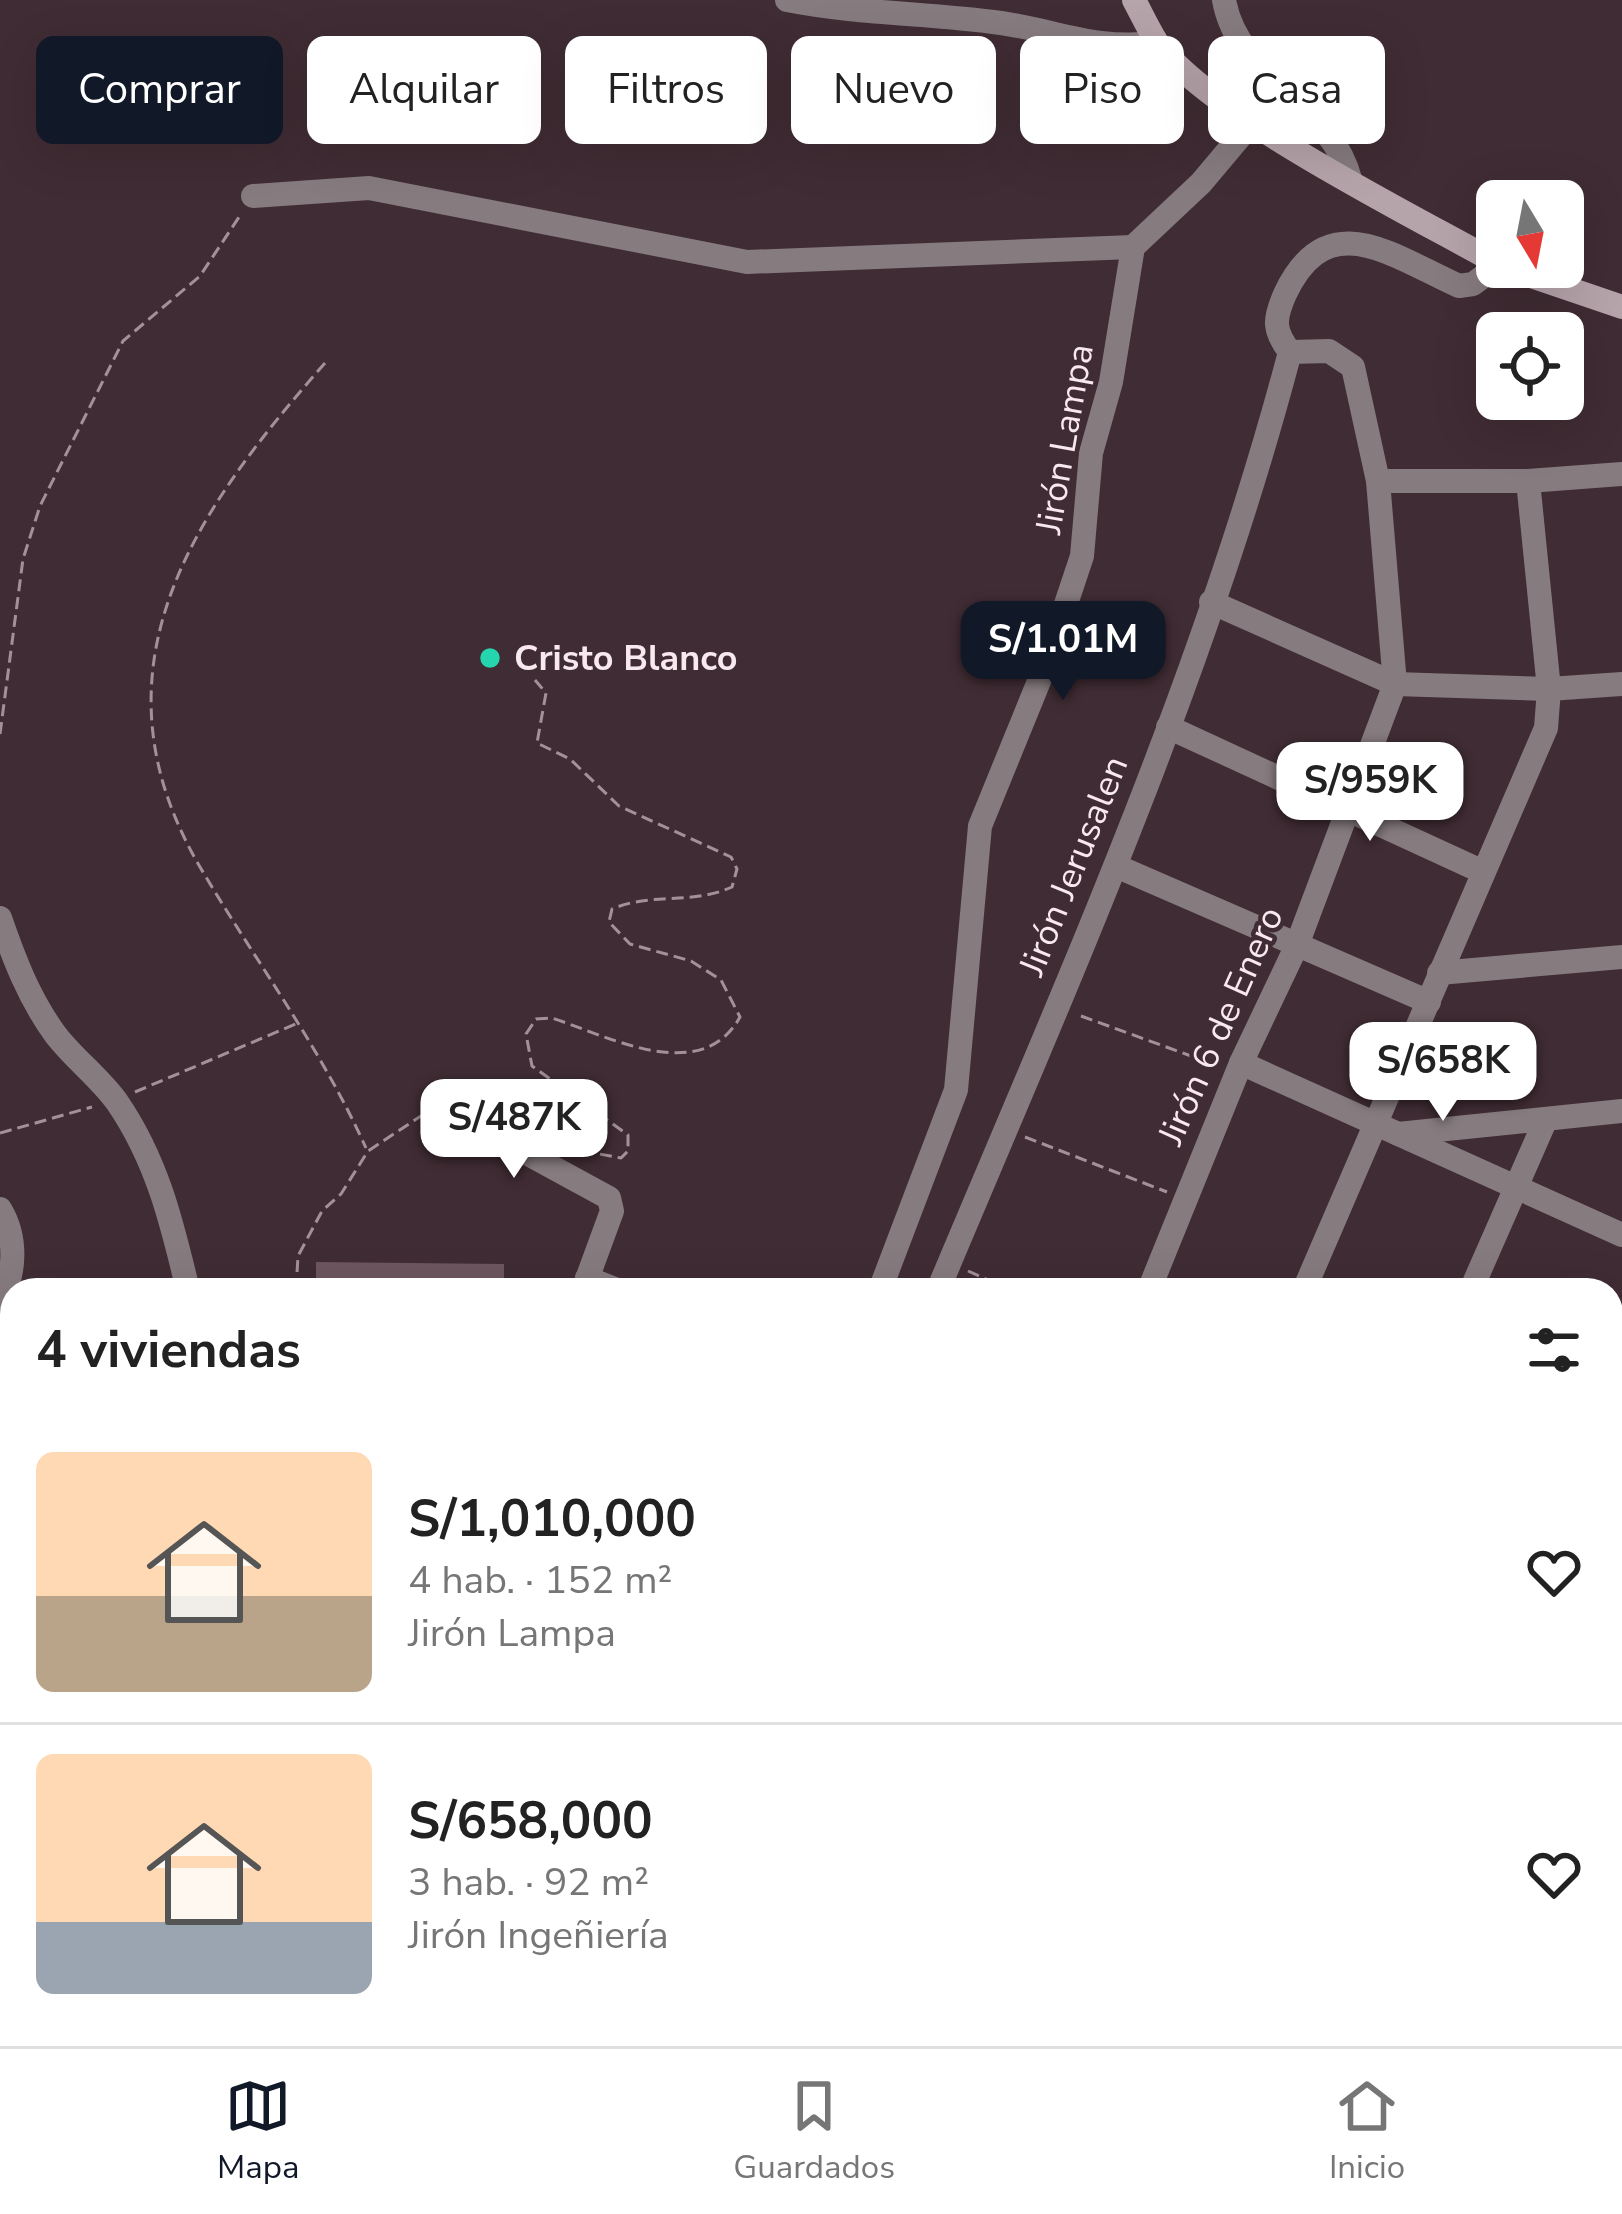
<!DOCTYPE html>
<html lang="es">
<meta charset="utf-8">
<style>
body{margin:0;font-family:"Nunito Sans",sans-serif;background:#f6f6f6;color:#222;height:100vh;display:flex;flex-direction:column;font-size:45px;white-space:nowrap}
*{box-sizing:border-box;margin:0}
p{font-size:39px;color:#767676}
.icon{flex:none;width:66px;height:66px;fill:none;stroke:currentColor;stroke-width:2;stroke-linecap:round;stroke-linejoin:round}
.map{position:relative;flex:1;overflow:hidden}
.side{position:absolute;left:0px;top:1278px;width:1623px;height:768px;display:flex;flex-direction:column;background:#fff;border-radius:36px 36px 0 0;box-shadow:0 12px 48px #0002}
.side>*{flex:none}
.hud{position:absolute;left:36px;top:36px;width:1551px;height:108px;display:flex;gap:24px}
.needle{width:78px;rotate:170deg}
.tools{position:absolute;left:1476px;top:180px;display:grid;gap:24px}
.tools a{display:grid;place-items:center;width:108px;height:108px;border-radius:18px;background:#fff;box-shadow:0 12px 48px #0002;font-size:60px}
.price{position:absolute;translate:-50% -102px;padding:0 27px;border-radius:24px;background:#fff;color:#222;font-size:39px;line-height:78px;filter:drop-shadow(0 3px 6px #0008)}
.price::after{content:'';position:absolute;left:50%;top:72px;width:36px;height:27px;margin-left:-18px;background:inherit;clip-path:polygon(0 0,100% 0,50% 100%)}
.price.active{background:#111827;color:#fff}
ul{padding:0;list-style:none}
li{display:flex;align-items:center;gap:36px;height:300px;padding:0 36px}
li+li{border-top:3px solid #e0e0e0}
li span{display:grid;place-items:center;flex:none;width:336px;height:240px;border-radius:18px;color:#555}
li>.icon{margin-inline-start:auto}
span .icon{width:144px;height:144px;fill:#fffc;stroke-width:1}
li b{font-size:51px}
h2{display:flex;justify-content:space-between;align-items:center;height:144px;padding:0 36px;font-size:51px}
.chip{padding:0 42px;border-radius:18px;background:#fff;box-shadow:0 12px 48px #0002;font-size:42px;line-height:108px}
.chip.active{background:#111827;color:#fff}
.menu{display:flex;justify-content:space-around;align-items:center;height:168px;border-top:3px solid #e0e0e0;background:#fff;font-size:33px;color:#767676}
.menu a{display:grid;justify-items:center;gap:6px}
.menu .active{color:#111827}
.map>svg:first-child{display:block}
</style>
<div class="map">
<svg width="1622" height="2046" viewBox="0 0 1622 2046">
<rect width="100%" height="100%" fill="#402c34"/>
<polygon fill="#6d565f" points="316,1262 504,1264 504,1290 316,1290"/>
<g fill="none" stroke-linecap="round" stroke-linejoin="round">
<g stroke="#a29298" stroke-width="3" stroke-dasharray="12 6" stroke-linecap="butt">
<path d="M325,363C194,512 84,669 200,867C256,962 321,1048 366,1148"/>
<polyline points="0,734 23,559 40,506 123,341 200,276 241,214"/>
<polyline points="1081,1016 1213,1064"/>
<polyline points="135,1092 298,1023"/>
<path d="M535,1126L572,1149L621,1158L628,1151V1135L532,1066L526,1034L536,1019L552,1018C608,1036 701,1087 740,1017L721,980L691,961L630,944L609,922L612,909C652,892 692,905 732,887L737,869L731,857L619,806L570,759L537,743L546,693L535,680"/>
<polyline points="0,1133 92,1107"/>
<polyline points="1025,1137 1167,1192"/>
<polyline points="968,1271 1010,1290"/>
<polyline points="296,1290 298,1256 322,1211 341,1194 368,1151 421,1116 455,1110 486,1114"/>
<polyline points="0,1374 12,1381"/>
</g>
<g stroke="#867b7f" stroke-width="24">
<path d="M787,0C858,14 930,13 1001,23C1062,32 1092,50 1157,43"/>
<path d="M1224,0C1238,80 1331,103 1350,179"/>
<polyline points="253,196 369,188 747,262 1133,247"/>
<path d="M1290,352C1273,330 1274,319 1285,294C1327,204 1392,256 1459,286L1473,284L1497,266"/>
<polyline points="1378,481 1528,481 1622,474"/>
<polyline points="1211,602 1395,684 1549,689 1622,684"/>
<polyline points="1168,727 1481,871"/>
<polyline points="1116,866 1429,1002"/>
<path d="M0,918C14,959 29,998 55,1034C73,1058 99,1077 117,1102C157,1160 172,1223 188,1290"/>
<polyline points="1439,973 1622,957"/>
<polyline points="1241,1063 1622,1235"/>
<polyline points="509,1116 519,1149 609,1198 612,1211 583,1290"/>
<polyline points="1398,1134 1622,1111"/>
<path d="M0,1209C17,1237 16,1273 0,1301"/>
<polyline points="587,1278 617,1290"/>
<polyline points="880,1290 956,1090 980,826 1046,664 1082,556 1091,453 1111,382 1133,247 1201,183 1254,120"/>
<path d="M938,1290C1067,983 1205,675 1290,352"/>
<polyline points="1149,1290 1241,1063 1297,945 1395,684 1378,481 1353,367 1329,351 1290,352"/>
<polyline points="1304,1290 1546,728 1549,689 1528,481"/>
<polyline points="1471,1290 1546,1119"/>
<polyline points="1611,1348 1622,1323"/>
<polyline points="0,1594 12,1574"/>
<polyline points="0,1639 12,1627"/>
<polyline points="1611,1747 1622,1722"/>
<polyline points="489,2034 490,2046"/>
<polyline points="1114,2034 1125,2046"/>
<polyline points="1358,2034 1386,2046"/>
<polyline points="248,2046 255,2034"/>
<polyline points="440,2046 448,2034"/>
<polyline points="551,2046 553,2034"/>
<polyline points="685,2046 690,2034"/>
<polyline points="839,2046 844,2034"/>
<polyline points="1318,2046 1322,2034"/>
<polyline points="1482,2046 1488,2034"/>
</g>
<g stroke="#b6a4ab" stroke-width="24">
<path d="M1134,0C1141,13 1148,28 1156,41C1207,114 1414,216 1497,263"/>
<polyline points="1505,267 1622,307"/>
</g>
</g>
<circle fill="#25d5ae" stroke="#402c34" stroke-width="4.5" cx="490" cy="658" r="12"/>
<g text-anchor="middle" dominant-baseline="central" stroke-width="9" stroke-linejoin="round" paint-order="stroke">
<g font-size="36" fill="#f7e9ee" stroke="#402c34">
<text transform="translate(1065 439) rotate(-80)">Jirón Lampa</text>
<text transform="translate(1074 866) rotate(-68)">Jirón Jerusalen</text>
<text transform="translate(1221 1026) rotate(-66)">Jirón 6 de Enero</text>
</g>
<g font-size="36" font-weight="bold" fill="#f7e9ee" stroke="#402c34" text-anchor="start">
<text x="514" y="658">Cristo Blanco</text>
</g>
</g>
</svg>
<div class="tools">
<a><svg class="needle" viewBox="-14 -14 28 28"><path d="M0-13l5 13h-10z" fill="#e53935"/><path d="M0 13l5-13h-10z" fill="#767676"/></svg></a>
<a><svg class="icon" aria-label="locate" viewBox="0 0 24 24"><circle cx="12" cy="12" r="6"/><path d="M12 2v4M12 18v4M2 12h4M18 12h4"/></svg></a>
</div>
<b class="price active" style="left:1063px;top:703px">S/1.01M</b>
<b class="price" style="left:1370px;top:844px">S/959K</b>
<b class="price" style="left:1443px;top:1124px">S/658K</b>
<b class="price" style="left:514px;top:1181px">S/487K</b>
<div class="hud">
<a class="chip active">Comprar</a>
<a class="chip">Alquilar</a>
<a class="chip">Filtros</a>
<a class="chip">Nuevo</a>
<a class="chip">Piso</a>
<a class="chip">Casa</a>
</div>
<section class="side">
<h2>4 viviendas<svg class="icon" aria-label="filters" viewBox="0 0 24 24"><path d="M4 7h16M4 17h16"/><circle cx="9" cy="7" r="2"/><circle cx="15" cy="17" r="2"/></svg></h2>
<ul>
<li><span style="background:linear-gradient(#ffd9b3 60%,#b9a48a 0)"><svg class="icon" aria-label="home" viewBox="0 0 24 24"><path d="M3 11l9-7 9 7M6 9v11h12V9"/></svg></span><div><b>S/1,010,000</b><p>4 hab. · 152 m²</p><p>Jirón Lampa</p></div><svg class="icon" aria-label="heart" viewBox="0 0 24 24"><path d="M12 20l-8-8c-3-5 5-10 8-4 3-6 11-1 8 4z"/></svg></li>
<li><span style="background:linear-gradient(#ffd9b3 70%,#9aa5b1 0)"><svg class="icon" aria-label="home" viewBox="0 0 24 24"><path d="M3 11l9-7 9 7M6 9v11h12V9"/></svg></span><div><b>S/658,000</b><p>3 hab. · 92 m²</p><p>Jirón Ingeñiería</p></div><svg class="icon" aria-label="heart" viewBox="0 0 24 24"><path d="M12 20l-8-8c-3-5 5-10 8-4 3-6 11-1 8 4z"/></svg></li>
</ul>
</section>
</div>
<nav class="menu">
<a class="active"><svg class="icon" aria-label="map" viewBox="0 0 24 24"><path d="M3 6l6-2 6 2 6-2v14l-6 2-6-2-6 2zM9 4v14M15 6v14"/></svg>Mapa</a>
<a><svg class="icon" aria-label="saved" viewBox="0 0 24 24"><path d="M7 4h10v16l-5-4-5 4z"/></svg>Guardados</a>
<a><svg class="icon" aria-label="home" viewBox="0 0 24 24"><path d="M3 11l9-7 9 7M6 9v11h12V9"/></svg>Inicio</a>
</nav>
